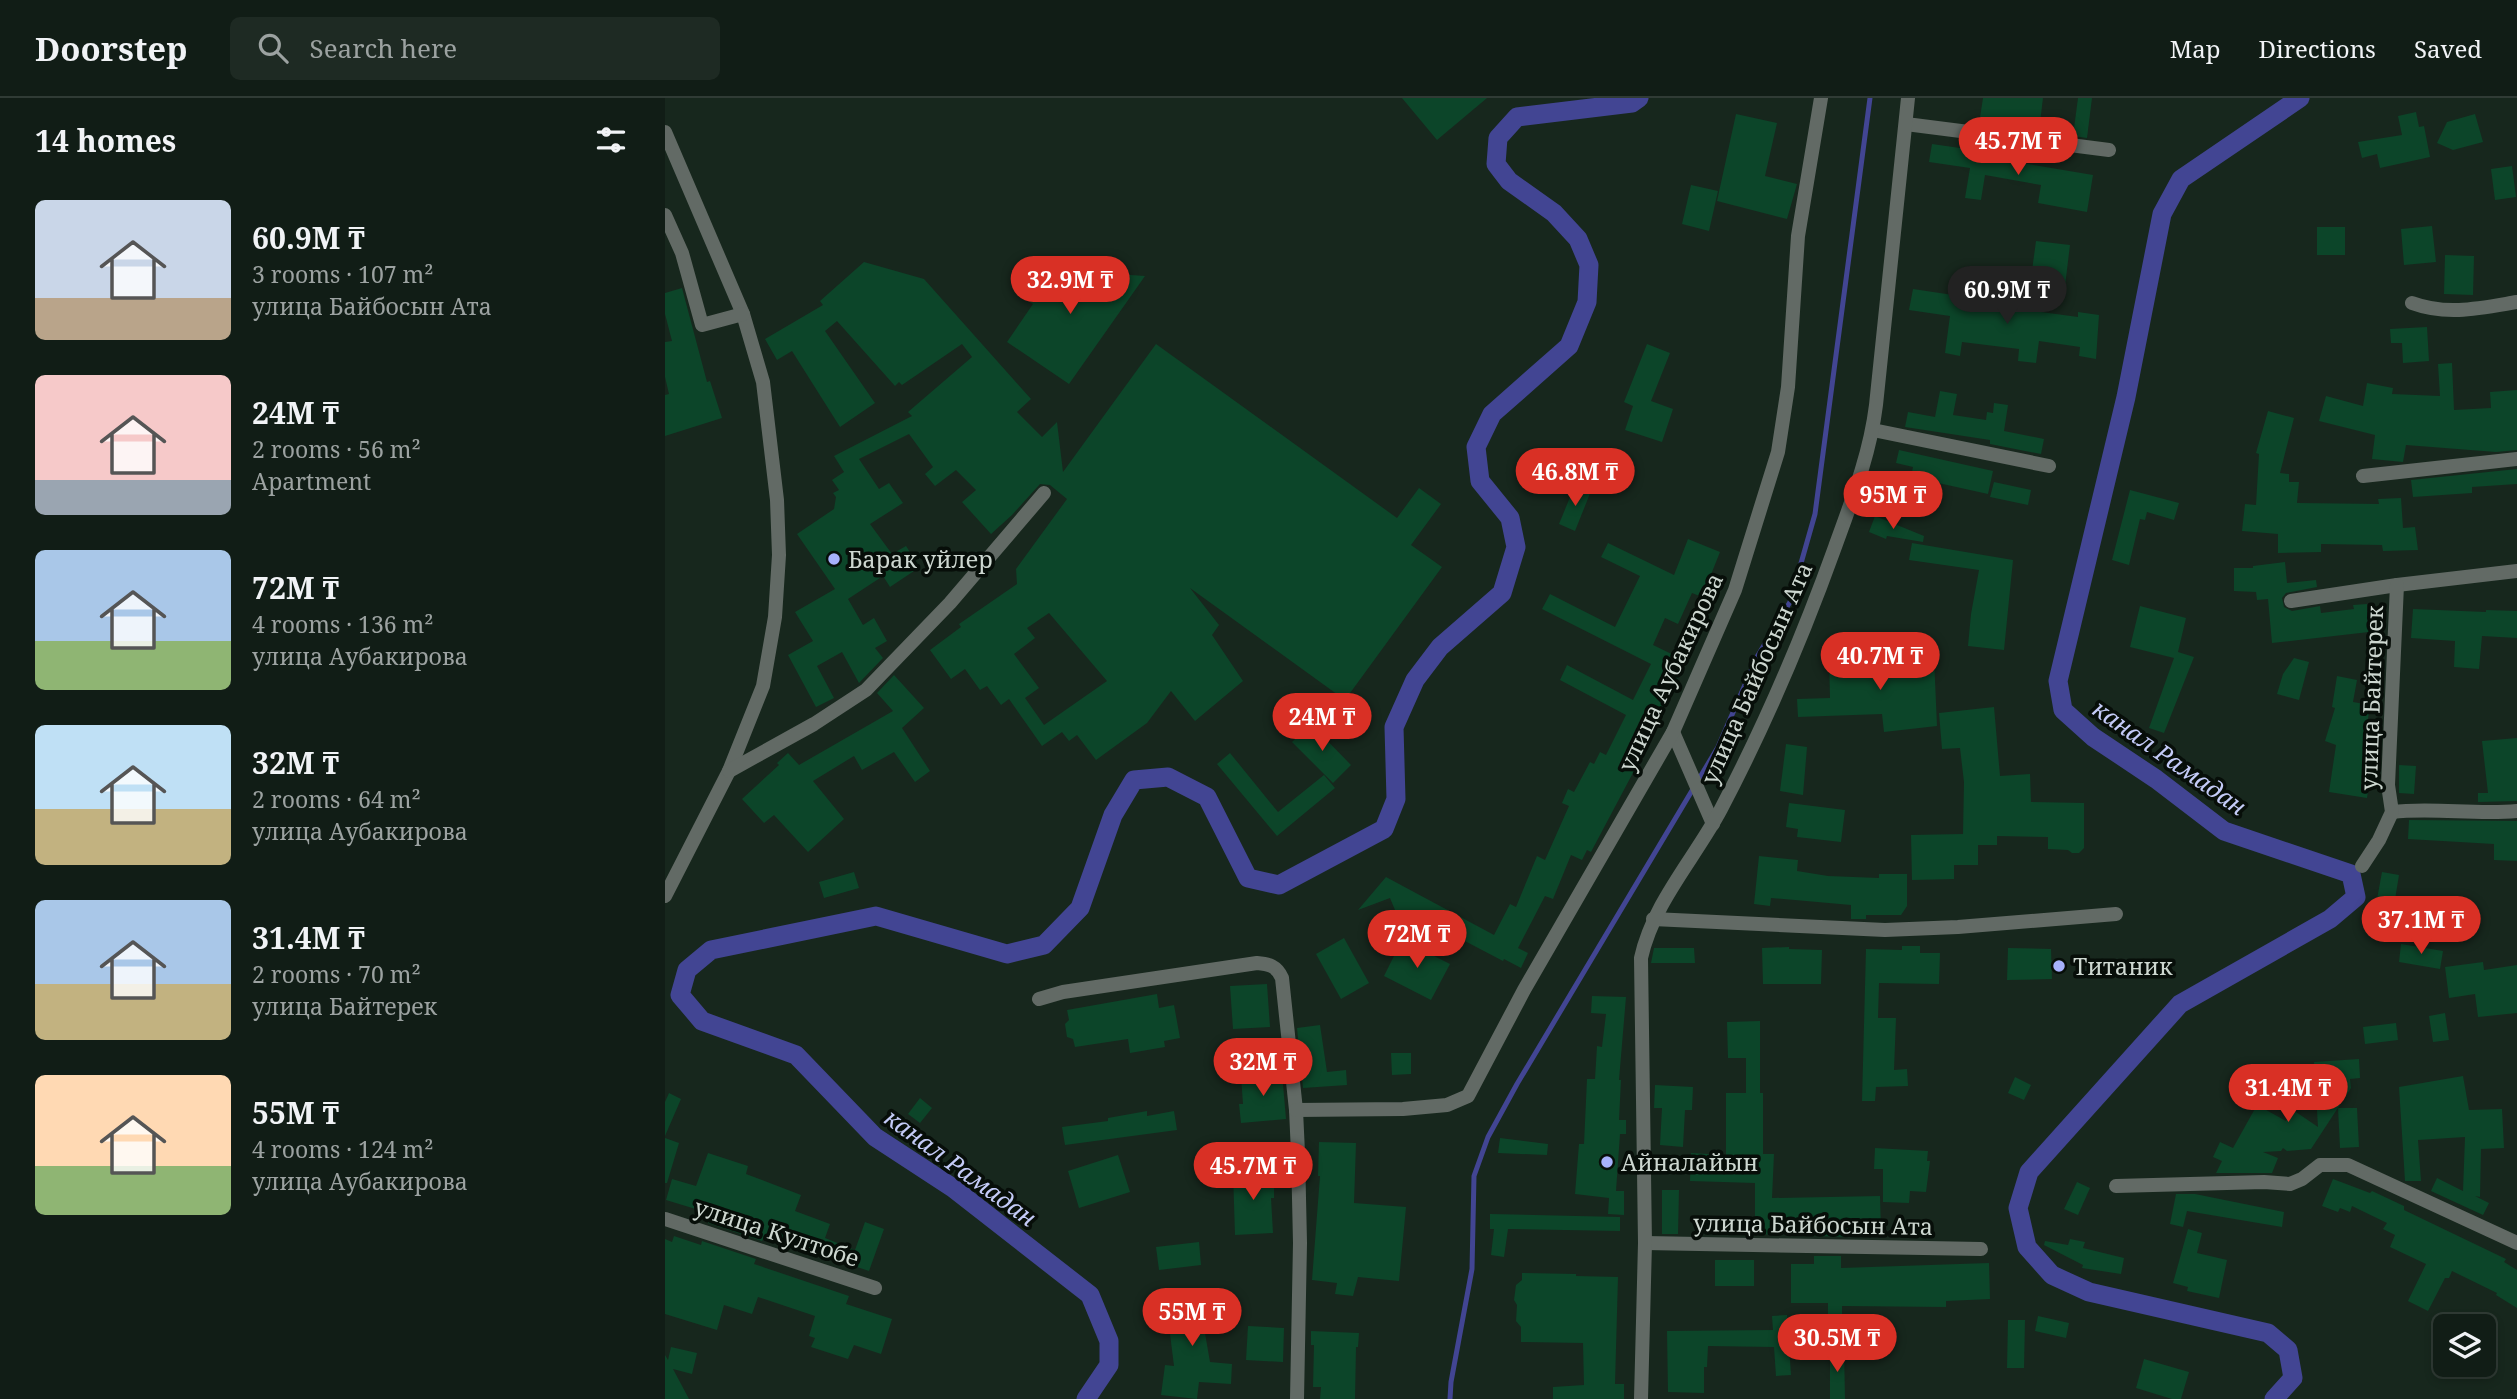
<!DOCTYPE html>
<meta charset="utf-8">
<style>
body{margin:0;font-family:"Noto Serif",serif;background:#1e2a23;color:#f1f3f6;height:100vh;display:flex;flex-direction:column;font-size:26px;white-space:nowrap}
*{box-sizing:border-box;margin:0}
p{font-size:23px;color:#9ca2a1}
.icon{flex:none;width:38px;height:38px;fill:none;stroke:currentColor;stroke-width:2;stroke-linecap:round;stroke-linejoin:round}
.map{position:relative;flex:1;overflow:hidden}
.details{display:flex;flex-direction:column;background:#111d16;width:665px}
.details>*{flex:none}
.controls{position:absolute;left:1768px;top:1216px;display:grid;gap:14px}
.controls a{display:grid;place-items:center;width:63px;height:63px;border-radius:10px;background:#111d16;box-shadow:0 4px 10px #0003,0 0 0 2px #303b35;font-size:35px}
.price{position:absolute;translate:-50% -60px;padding:0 16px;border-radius:24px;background:#d93025;color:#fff;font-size:23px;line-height:46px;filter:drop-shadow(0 2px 4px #0008)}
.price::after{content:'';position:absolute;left:50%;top:42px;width:21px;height:16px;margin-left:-10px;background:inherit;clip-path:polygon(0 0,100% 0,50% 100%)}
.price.active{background:#222;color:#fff}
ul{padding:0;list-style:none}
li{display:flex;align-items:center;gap:21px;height:175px;padding:0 35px}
li span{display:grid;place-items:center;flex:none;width:196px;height:140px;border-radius:10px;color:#555}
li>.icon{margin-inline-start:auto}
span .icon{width:84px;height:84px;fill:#fffc;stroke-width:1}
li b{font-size:30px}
h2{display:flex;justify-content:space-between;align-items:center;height:84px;padding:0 35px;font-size:30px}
header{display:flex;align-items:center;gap:42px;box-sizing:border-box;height:98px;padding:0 35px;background:#111d16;border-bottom:2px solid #303b35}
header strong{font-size:33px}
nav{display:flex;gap:38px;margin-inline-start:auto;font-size:24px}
.search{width:490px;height:63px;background:#1e2a23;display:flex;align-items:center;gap:18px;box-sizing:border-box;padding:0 24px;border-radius:10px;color:#9ca2a1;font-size:26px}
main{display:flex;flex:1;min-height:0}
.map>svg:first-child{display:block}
</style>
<header>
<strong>Doorstep</strong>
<div class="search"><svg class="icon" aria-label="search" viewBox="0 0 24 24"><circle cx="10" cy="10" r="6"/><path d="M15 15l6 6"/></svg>Search here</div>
<nav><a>Map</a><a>Directions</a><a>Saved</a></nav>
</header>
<main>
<section class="details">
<h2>14 homes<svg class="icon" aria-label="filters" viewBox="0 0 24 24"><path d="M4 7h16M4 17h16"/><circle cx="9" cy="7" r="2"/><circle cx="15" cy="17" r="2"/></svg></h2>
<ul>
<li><span style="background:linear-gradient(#c9d6e8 70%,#b9a48a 0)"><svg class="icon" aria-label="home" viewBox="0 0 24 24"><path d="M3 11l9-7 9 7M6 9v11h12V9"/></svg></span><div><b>60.9M ₸</b><p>3 rooms · 107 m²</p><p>улица Байбосын Ата</p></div></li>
<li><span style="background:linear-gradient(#f6c9c9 75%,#9aa5b1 0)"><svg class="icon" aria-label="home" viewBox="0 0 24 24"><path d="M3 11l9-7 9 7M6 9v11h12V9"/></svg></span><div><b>24M ₸</b><p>2 rooms · 56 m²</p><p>Apartment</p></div></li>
<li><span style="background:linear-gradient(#a9c7e8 65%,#8fb573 0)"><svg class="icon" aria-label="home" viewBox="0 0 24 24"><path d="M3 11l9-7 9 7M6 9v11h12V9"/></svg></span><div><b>72M ₸</b><p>4 rooms · 136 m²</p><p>улица Аубакирова</p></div></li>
<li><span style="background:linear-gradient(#bfe0f5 60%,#c2b280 0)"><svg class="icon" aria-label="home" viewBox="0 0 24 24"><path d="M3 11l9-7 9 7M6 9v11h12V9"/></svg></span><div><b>32M ₸</b><p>2 rooms · 64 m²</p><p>улица Аубакирова</p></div></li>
<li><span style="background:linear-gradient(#a9c7e8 60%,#c2b280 0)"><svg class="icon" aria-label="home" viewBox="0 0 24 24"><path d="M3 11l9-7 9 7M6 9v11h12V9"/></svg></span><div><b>31.4M ₸</b><p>2 rooms · 70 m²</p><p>улица Байтерек</p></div></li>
<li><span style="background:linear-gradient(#ffd9b3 65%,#8fb573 0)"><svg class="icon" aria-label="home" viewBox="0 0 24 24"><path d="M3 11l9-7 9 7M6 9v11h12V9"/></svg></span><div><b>55M ₸</b><p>4 rooms · 124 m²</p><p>улица Аубакирова</p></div></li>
</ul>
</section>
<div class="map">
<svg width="1852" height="1301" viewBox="0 0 1852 1301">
<rect width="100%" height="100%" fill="#17271d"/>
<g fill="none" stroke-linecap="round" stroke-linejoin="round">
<polyline stroke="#424593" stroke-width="5" points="785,1301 786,1284 807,1171 809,1078 823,1039 852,986 1053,649 1092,559 1125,504 1150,416 1205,0"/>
<g stroke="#424593" stroke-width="19">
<polyline points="421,1301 444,1267 444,1243 425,1197 288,1090 210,1039 131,957 37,923 15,897 22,872 46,852 211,818 342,856 379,847 415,810 448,717 469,682 503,679 542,699 583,780 614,787 719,731 731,701 729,629 750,582 775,549 837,495 851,449 845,420 815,383 811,349 827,316 904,248 922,204 924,167 913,141 889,115 844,83 831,66 833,40 852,19 967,5 974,0"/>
<polyline points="1609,1301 1628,1280 1623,1252 1603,1235 1424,1194 1387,1177 1362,1149 1353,1110 1364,1074 1515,906 1665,821 1691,799 1686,776 1559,733 1491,681 1428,639 1398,612 1393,583 1461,299 1497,116 1516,81 1635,0"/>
</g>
</g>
<g fill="#0c4529" fill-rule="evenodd">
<polygon points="737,0 822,0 772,42"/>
<polygon points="1318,0 1378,0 1374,33 1314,26"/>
<polygon points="1413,0 1427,0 1422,40 1408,38"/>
<polygon points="1751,14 1754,29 1759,28 1765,59 1715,70 1712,56 1697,60 1693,44 1737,37 1733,18"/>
<polygon points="1071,16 1112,25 1100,78 1132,86 1122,121 1052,103"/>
<polygon points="1810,16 1818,44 1788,52 1772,45 1782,24"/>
<polygon points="1267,46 1323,54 1322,59 1428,77 1422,114 1373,105 1376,87 1320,77 1316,102 1300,100 1305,70 1264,64"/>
<polygon points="1847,68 1851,99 1830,102 1826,71"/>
<polygon points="1026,87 1053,93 1044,133 1017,126"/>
<polygon points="1767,128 1771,164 1739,167 1736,131"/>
<rect x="1652" y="129" width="28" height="28"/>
<polygon points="1371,143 1405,147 1400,188 1377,185 1377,181 1366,180"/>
<polygon points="1780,157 1809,158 1808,197 1779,196"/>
<path d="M199,164L259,181L366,301L352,314L377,339L392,324L398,374L491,246L732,420L754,390L776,406L746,447L777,469L680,602L525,490L554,527L547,537L578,583L530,623L506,593L482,625L431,662L412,637L404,643L397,634L377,648L344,601L336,607L322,588L315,592L300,571L286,581L265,552L296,529L294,526L352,486L351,471L402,401L385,387L375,386L347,417L326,436L297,404L311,392L291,372L270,388L260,376L268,369L244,336L194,361L214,391L224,385L238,405L205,426L227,456L241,448L255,469L225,489L218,478L183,501L198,527L209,520L222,543L210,550L218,560L194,585L177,554L152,568L169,600L151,609L123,557L148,543L130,514L170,491L132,436L169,411L171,399L168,395L174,392L167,382L179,374L169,358L247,318L243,314L307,259L297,246L237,287L234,284L230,288L172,223L160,233L210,305L175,329L127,253L112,262L100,241L158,207L155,203ZM384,515L442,583L379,627L360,600L374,590L349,556L370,540L362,530Z"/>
<polygon points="352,169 480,178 404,286 342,244 368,206 357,199 370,182"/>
<polygon points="17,190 42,284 45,283 57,320 0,338 0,297 4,296 0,279 0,244 7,243 0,216 0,195"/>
<polygon points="1248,191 1288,197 1288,194 1304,196 1303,204 1413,219 1413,214 1434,217 1431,261 1414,258 1415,249 1374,243 1371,265 1353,263 1354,251 1297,244 1295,258 1280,255 1285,218 1244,212"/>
<polygon points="1762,229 1764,263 1738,265 1737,245 1726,245 1725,231"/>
<polygon points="982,246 1005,255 986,303 1008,311 997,344 960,332 968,308 959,304"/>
<polygon points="1787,265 1789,312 1826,310 1825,294 1852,292 1852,352 1831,354 1741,347 1738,364 1707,361 1710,337 1654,323 1661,298 1698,308 1702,285 1728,290 1727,296 1775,298 1773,266"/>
<polygon points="1275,293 1292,296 1288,317 1321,322 1322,314 1328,315 1329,305 1343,307 1339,333 1379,341 1376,356 1325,346 1325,342 1240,329 1243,314 1270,319"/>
<polygon points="1603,313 1629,320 1615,375 1624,376 1624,384 1634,384 1632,405 1714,406 1713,401 1736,400 1738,430 1750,429 1753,452 1718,453 1717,447 1656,446 1656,454 1613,455 1613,436 1577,433 1580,406 1591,407 1594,356 1591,355"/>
<polygon points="1234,352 1328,373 1323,396 1246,379 1248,369 1231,365"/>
<polygon points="1852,371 1852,386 1807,389 1807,395 1748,399 1746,382"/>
<polygon points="1329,384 1366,392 1363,407 1325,399"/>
<polygon points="910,387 926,393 910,433 894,426"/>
<polygon points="1465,392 1514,405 1509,422 1482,414 1480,422 1475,421 1464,467 1447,462"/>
<polygon points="1210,418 1259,438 1258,444 1222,438 1221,441 1204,434"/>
<polygon points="1023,441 1055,454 1037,499 1027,495 1013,526 1000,520 988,547 1021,563 968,670 970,671 926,754 922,752 917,762 906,757 888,801 880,798 853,850 863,855 856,870 839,861 838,863 754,819 745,834 717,819 730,812 725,800 693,812 721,779 829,837 845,806 851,809 872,758 880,762 904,708 897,705 903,691 909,694 925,664 929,666 935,654 941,657 961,617 895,582 902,567 968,602 986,566 877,511 885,496 950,529 975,478 936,459 943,445 1009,477"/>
<polygon points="1247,445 1348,462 1339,552 1303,548 1306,516 1314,472 1244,462"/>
<polygon points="1620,464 1622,485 1651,482 1652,489 1621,495 1617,500 1619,509 1627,513 1655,508 1656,515 1689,511 1688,507 1702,506 1704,534 1607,545 1603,501 1592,502 1591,494 1569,493 1569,470 1588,470 1588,468"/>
<polygon points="1475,508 1521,520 1513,554 1529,559 1499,635 1484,630 1509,560 1465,549"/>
<polygon points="1748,511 1821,514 1821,512 1852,513 1852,540 1817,538 1814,571 1789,569 1790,543 1746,540"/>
<polygon points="1269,559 1272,628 1219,634 1217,616 1133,619 1132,601 1165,600 1164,560"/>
<polygon points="1629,560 1644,564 1634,602 1612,596 1618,576"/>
<polygon points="229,577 259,610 237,630 265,673 250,684 229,654 197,672 189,658 148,683 179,721 143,754 109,717 99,725 77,701 114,667 112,665 123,655 134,667 228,613 212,595"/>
<polygon points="1672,578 1692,582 1688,604 1705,607 1703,621 1714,622 1702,700 1664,694 1671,647 1660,643 1670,610 1667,609"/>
<polygon points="1329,609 1335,678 1365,676 1366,704 1419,705 1419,750 1414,755 1407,755 1403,752 1383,751 1383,739 1332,738 1332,747 1313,747 1313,767 1289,767 1289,781 1247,782 1246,737 1298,736 1299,684 1295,650 1277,651 1274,615"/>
<polygon points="646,626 686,667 668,685 627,644"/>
<polygon points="1852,640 1852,703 1813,704 1813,695 1823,695 1817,643"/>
<polygon points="1121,646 1142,649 1138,697 1115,693"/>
<polygon points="565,655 613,714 659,677 670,690 612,738 552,666"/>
<polygon points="1734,667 1751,668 1749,696 1734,695"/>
<polygon points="1124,705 1180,712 1176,744 1132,739 1133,731 1121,729"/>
<polygon points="1744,722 1852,723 1852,763 1829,762 1829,746 1743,741"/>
<polygon points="1094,758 1133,762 1132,773 1163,778 1214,780 1214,776 1242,776 1242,808 1236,817 1201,817 1201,821 1186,821 1186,807 1106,800 1105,808 1089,806"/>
<polygon points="189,774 194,790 159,800 154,784"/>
<polygon points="1717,774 1734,777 1728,814 1710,812"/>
<polygon points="679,840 704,885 676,901 651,856"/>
<polygon points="737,842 785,866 766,902 719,878"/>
<polygon points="1736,846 1778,853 1775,871 1734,864"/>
<polygon points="1237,848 1255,848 1255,855 1275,855 1274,886 1214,885 1213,920 1231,920 1229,972 1242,971 1243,988 1211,989 1210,1003 1197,1003 1201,851 1237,852"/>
<polygon points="1124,849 1124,851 1157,852 1156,886 1098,886 1097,850"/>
<polygon points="989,850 1029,850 1030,865 986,865"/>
<polygon points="1343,850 1386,851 1387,881 1342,882"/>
<polygon points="1818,864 1819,872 1852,867 1852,915 1813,919 1810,896 1784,900 1780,869"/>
<polygon points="602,886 605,929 568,931 565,888"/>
<polygon points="492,896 494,910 509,907 515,940 499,943 500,949 465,955 463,941 410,949 408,941 402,939 400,926 404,922 402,912"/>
<polygon points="927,898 961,899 954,982 956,982 954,1022 961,1022 961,1036 955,1036 951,1093 959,1093 959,1117 943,1116 944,1100 910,1096 914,1046 919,1046 922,981 930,981 932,948 937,949 941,916 926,915"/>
<polygon points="1780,915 1784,942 1768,944 1764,918"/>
<polygon points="1095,923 1095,995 1098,995 1098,1056 1109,1056 1107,1100 1215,1098 1216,1133 1183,1134 1183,1139 1149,1138 1149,1134 1090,1137 1090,1085 1025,1083 1026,1055 1061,1057 1061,995 1081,995 1081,960 1063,960 1062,924"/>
<polygon points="1731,925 1733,942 1700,946 1698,929"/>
<polygon points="655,927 662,974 681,972 682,987 638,990 632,930"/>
<polygon points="726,955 746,955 746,976 727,977"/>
<polygon points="1694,961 1695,980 1685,981 1686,990 1646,1051 1622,1053 1618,1050 1616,1053 1598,1054 1613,1060 1607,1075 1551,1075 1557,1063 1548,1059 1555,1044 1568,1050 1592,1007 1621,1023 1628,1012 1653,1029 1649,964"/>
<polygon points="617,975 621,1021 576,1025 574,1006 578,1006 576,978"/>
<polygon points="1798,978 1804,1012 1837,1011 1839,1050 1816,1051 1815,1099 1810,1098 1824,1105 1818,1117 1766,1093 1772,1080 1798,1093 1800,1039 1753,1042 1756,1083 1740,1083 1734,989"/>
<polygon points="1350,979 1366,987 1359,1002 1343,995"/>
<polygon points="990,987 1028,989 1027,1012 1020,1012 1018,1049 995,1047 997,1010 989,1010"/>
<polygon points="4,995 16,1001 0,1038 0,1004"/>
<polygon points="255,1000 267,1010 255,1025 243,1016"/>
<polygon points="1673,1010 1692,1010 1694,1049 1675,1050"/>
<polygon points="482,1013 482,1018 509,1013 512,1032 400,1047 397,1029 443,1023 443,1020"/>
<polygon points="0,1040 14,1045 2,1085 0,1085"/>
<polygon points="835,1040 883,1046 882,1057 833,1055"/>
<polygon points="654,1044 691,1045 689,1105 741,1109 734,1183 693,1179 688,1198 670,1196 672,1185 647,1182 655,1078 653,1078"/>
<polygon points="1210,1050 1263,1053 1262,1063 1265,1063 1261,1094 1245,1093 1244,1105 1218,1104 1218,1071 1209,1071"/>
<polygon points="43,1055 83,1068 81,1076 136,1097 130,1113 165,1126 160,1140 190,1152 200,1124 219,1131 204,1173 99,1138 97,1143 43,1125 47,1116 1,1102 7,1081 31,1088"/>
<polygon points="453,1057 465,1094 414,1110 403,1073"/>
<polygon points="609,1073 609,1100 606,1100 608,1135 570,1137 568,1074"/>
<polygon points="1668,1081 1705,1095 1707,1093 1739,1108 1739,1112 1841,1161 1839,1164 1852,1172 1852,1210 1831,1197 1832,1195 1787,1173 1784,1180 1780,1180 1763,1213 1743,1203 1761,1166 1725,1149 1730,1137 1718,1131 1722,1125 1687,1108 1685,1114 1675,1110 1673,1114 1657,1108"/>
<polygon points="1412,1084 1425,1090 1413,1117 1399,1111"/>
<polygon points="997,1092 1014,1092 1013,1136 997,1136"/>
<polygon points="1511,1096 1530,1096 1619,1114 1617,1129 1522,1113 1518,1129 1505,1126"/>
<polygon points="825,1116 955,1119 955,1133 843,1131 839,1159 826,1157 829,1131 825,1131"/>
<polygon points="1523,1131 1537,1135 1532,1155 1562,1162 1554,1200 1522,1193 1523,1189 1508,1185"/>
<polygon points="9,1138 36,1147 37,1143 91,1161 89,1166 184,1198 181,1206 227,1221 216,1256 189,1247 183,1261 146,1249 150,1240 144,1238 150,1218 93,1199 87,1216 59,1207 52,1232 0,1216 0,1141 7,1144"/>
<polygon points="1405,1141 1420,1144 1418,1150 1459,1160 1456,1176 1417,1170 1418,1167 1379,1147 1380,1143 1403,1147"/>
<polygon points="534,1144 536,1167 494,1172 491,1149"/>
<polygon points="1149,1158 1176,1158 1176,1170 1324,1165 1325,1201 1281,1203 1281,1209 1177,1208 1177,1221 1163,1221 1163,1205 1126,1205 1126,1166 1149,1166"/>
<rect x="1050" y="1162" width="39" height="26"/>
<polygon points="857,1175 911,1176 911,1178 953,1179 950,1286 959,1286 959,1301 888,1301 888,1289 919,1287 918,1245 856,1244 856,1229 851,1223 852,1207 849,1202 851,1187 857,1182"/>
<polygon points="560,1198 562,1215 537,1218 545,1264 567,1266 566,1286 534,1284 532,1301 496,1297 500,1267 509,1268 501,1204"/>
<polygon points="1122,1217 1126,1277 1111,1278 1109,1249 1043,1248 1042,1269 1039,1269 1039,1295 1003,1294 1002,1233 1108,1232 1107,1218"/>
<polygon points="1373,1218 1404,1225 1401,1240 1370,1233"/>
<polygon points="1343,1222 1360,1222 1359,1270 1342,1270"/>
<polygon points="583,1228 619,1230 618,1264 581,1262"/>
<polygon points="646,1233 694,1235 693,1249 691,1249 690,1301 655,1301 656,1289 648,1289 649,1247 646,1247"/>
<polygon points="6,1249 32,1255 27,1276 8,1271 24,1301 0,1301 0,1257 3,1262"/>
<polygon points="1179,1249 1180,1301 1165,1301 1165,1250"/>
<polygon points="1479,1261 1524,1274 1516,1301 1507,1301 1471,1290"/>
</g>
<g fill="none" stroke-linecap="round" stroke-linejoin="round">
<g stroke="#626a65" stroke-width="14">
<polyline points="1241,26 1444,52"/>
<polyline points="0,34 78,216 98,284 112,402 114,457 110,519 98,588 64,673 0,798"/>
<polyline points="0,117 17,155 37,227 78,216"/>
<path d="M1747,205C1782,218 1816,210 1852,204"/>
<polyline points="1208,332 1384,368"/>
<polyline points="1698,378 1852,361"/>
<polyline points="1626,503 1732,487 1852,473"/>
<polyline points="1008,634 1048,726"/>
<polyline points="64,673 149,626 201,592 285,505 379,395"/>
<path d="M1727,714C1768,709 1810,717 1852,713"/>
<polyline points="1697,768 1714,742 1727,714 1723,687 1732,487"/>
<polyline points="988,821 1220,832 1293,829 1451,816"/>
<path d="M374,901L398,894L592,865C604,866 612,868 617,880L631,1012L633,1055L635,1145L632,1301"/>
<polyline points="631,1012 738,1011 782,1007 803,998 859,892 1008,634 1070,492 1113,354 1123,289 1133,138 1156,0"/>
<polyline points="1451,1088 1599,1084 1625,1086 1637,1081 1655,1067 1683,1067 1852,1145"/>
<polyline points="0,1121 210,1190"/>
<polyline points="980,1145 1316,1151"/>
<path d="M976,1301L980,1145L976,860C988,805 1030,760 1056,711C1100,627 1138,538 1170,449C1187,402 1205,356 1211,307L1243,0"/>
</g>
</g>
<g fill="#a7b1fc" stroke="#070e09" stroke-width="2.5">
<circle cx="169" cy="461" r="7"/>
<circle cx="1394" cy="868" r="7"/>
<circle cx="942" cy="1064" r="7"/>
</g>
<g text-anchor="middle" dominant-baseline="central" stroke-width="7" stroke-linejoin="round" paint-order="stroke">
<g font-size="23" fill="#cdd7d0" stroke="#070e09" text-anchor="start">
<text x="183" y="461">Барак уйлер</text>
<text x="1408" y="868">Титаник</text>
<text x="956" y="1064">Айналайын</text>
</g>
<g font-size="23" fill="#cdd7d0" stroke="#070e09">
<text transform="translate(1005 574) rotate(-65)">улица Аубакирова</text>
<text transform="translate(1091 575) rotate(-66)">улица Байбосын Ата</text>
<text transform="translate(1706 600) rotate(-88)">улица Байтерек</text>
<text transform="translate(1148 1126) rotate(1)">улица Байбосын Ата</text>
<text transform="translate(112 1134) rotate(18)">улица Култобе</text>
</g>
<g font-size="24" font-style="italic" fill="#c4cbf7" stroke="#070e09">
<text transform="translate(1505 659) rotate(35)">канал Рамадан</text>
<text transform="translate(296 1069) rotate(36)">канал Рамадан</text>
</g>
</g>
</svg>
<div class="controls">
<a><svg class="icon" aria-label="layers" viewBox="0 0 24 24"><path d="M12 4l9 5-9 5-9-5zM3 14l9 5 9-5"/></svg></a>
</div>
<b class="price" style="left:1353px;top:79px">45.7M ₸</b>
<b class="price" style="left:405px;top:218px">32.9M ₸</b>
<b class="price active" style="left:1342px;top:228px">60.9M ₸</b>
<b class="price" style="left:910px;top:410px">46.8M ₸</b>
<b class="price" style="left:1228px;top:433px">95M ₸</b>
<b class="price" style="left:1215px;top:594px">40.7M ₸</b>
<b class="price" style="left:657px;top:655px">24M ₸</b>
<b class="price" style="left:1756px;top:858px">37.1M ₸</b>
<b class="price" style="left:752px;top:872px">72M ₸</b>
<b class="price" style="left:598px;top:1000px">32M ₸</b>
<b class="price" style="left:1623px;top:1026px">31.4M ₸</b>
<b class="price" style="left:588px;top:1104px">45.7M ₸</b>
<b class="price" style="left:527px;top:1250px">55M ₸</b>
<b class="price" style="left:1172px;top:1276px">30.5M ₸</b>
</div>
</main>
